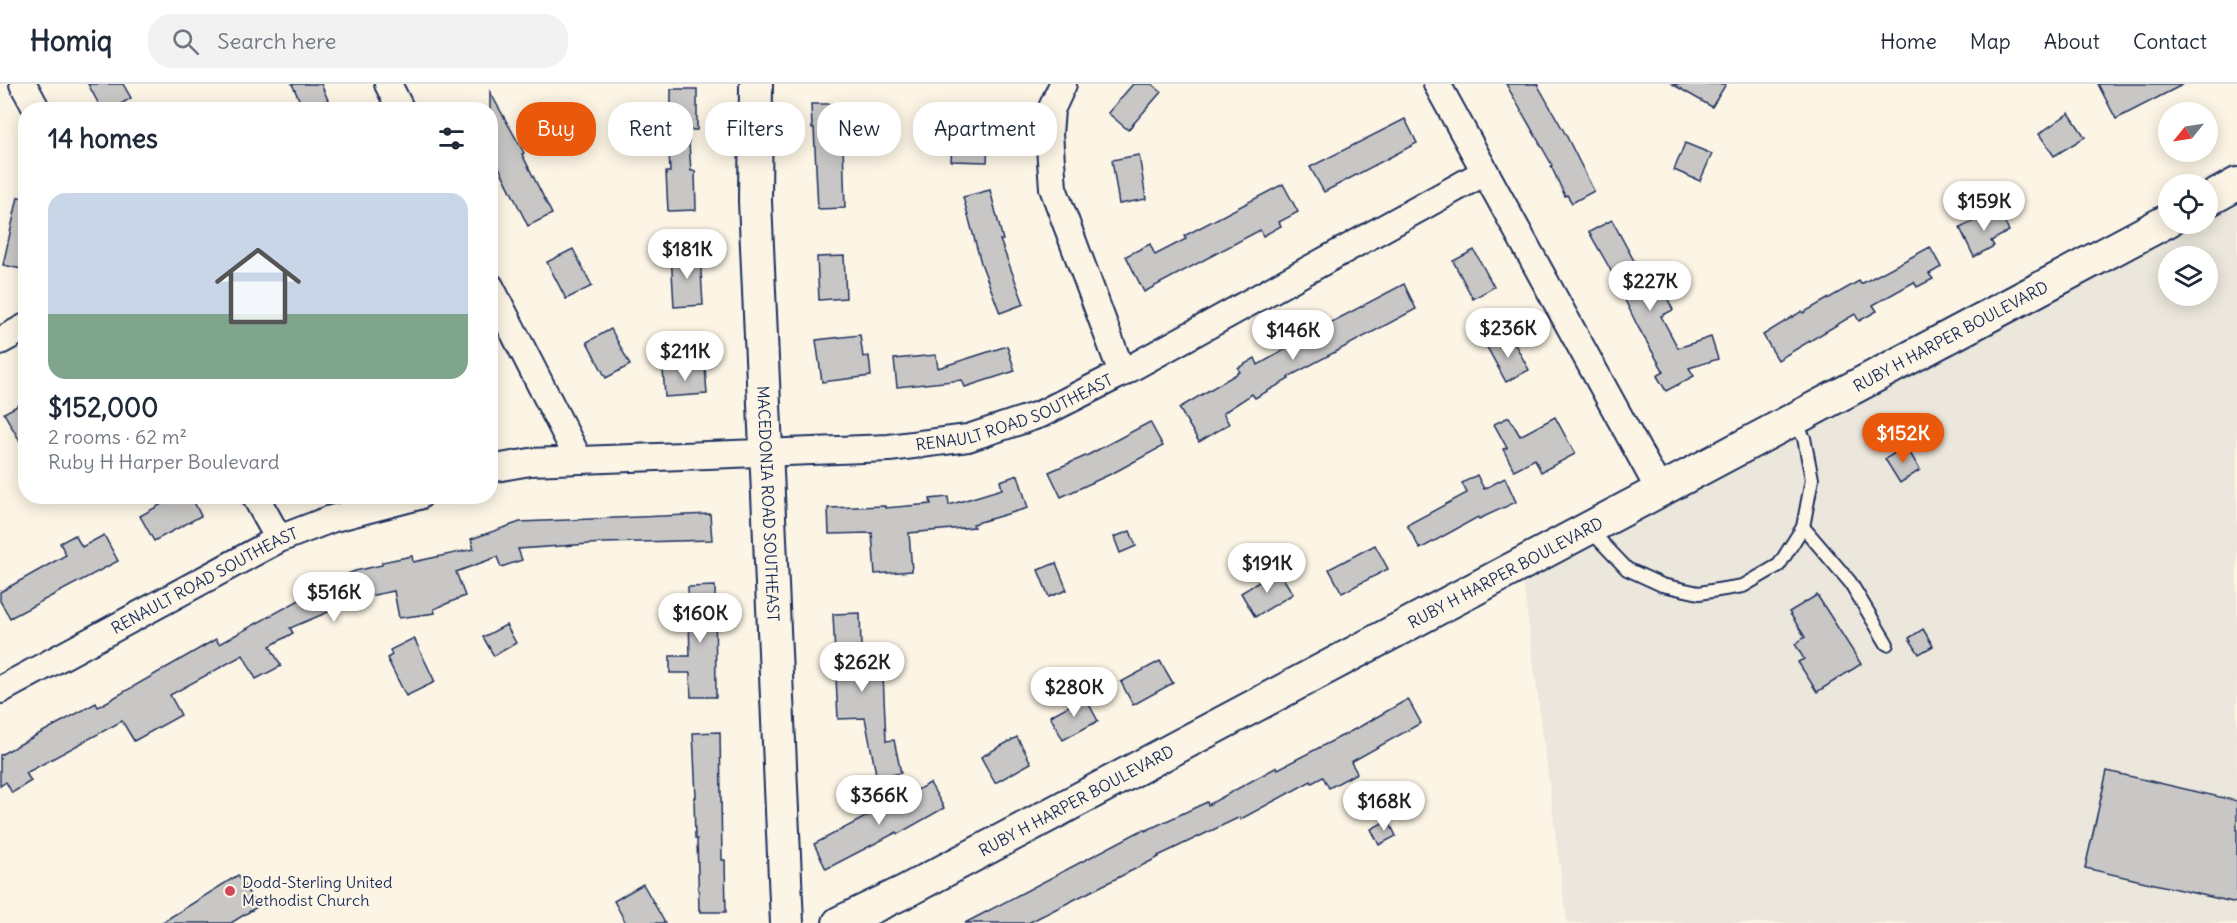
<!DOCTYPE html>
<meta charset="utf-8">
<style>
body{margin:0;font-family:Delius,sans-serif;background:#f2f2f3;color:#1f2937;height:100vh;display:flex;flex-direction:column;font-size:22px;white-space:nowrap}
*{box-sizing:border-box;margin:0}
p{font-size:20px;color:#747a83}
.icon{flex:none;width:33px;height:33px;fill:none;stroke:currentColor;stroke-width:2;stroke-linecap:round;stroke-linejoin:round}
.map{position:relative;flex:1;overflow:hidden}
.side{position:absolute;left:18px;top:18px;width:480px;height:402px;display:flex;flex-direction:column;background:#fff;border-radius:24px;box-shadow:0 3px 15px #0003}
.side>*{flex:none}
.hud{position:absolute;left:516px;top:18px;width:570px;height:54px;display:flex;gap:12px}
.needle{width:39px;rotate:240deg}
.controls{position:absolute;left:2158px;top:18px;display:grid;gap:12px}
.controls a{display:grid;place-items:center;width:60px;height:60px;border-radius:50%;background:#fff;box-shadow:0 3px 15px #0003;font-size:30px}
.price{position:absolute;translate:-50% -51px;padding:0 14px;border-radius:21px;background:#fff;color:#222;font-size:20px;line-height:39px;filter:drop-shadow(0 2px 3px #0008)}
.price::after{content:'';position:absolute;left:50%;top:36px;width:18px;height:14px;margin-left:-9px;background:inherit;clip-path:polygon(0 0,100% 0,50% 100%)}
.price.selected{background:#ea580c;color:#fff}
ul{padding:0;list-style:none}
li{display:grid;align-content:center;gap:12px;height:318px;padding:0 30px}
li+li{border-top:2px solid #e0e1e3}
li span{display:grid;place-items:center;height:186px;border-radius:18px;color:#555}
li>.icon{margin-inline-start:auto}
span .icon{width:108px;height:108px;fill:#fffc;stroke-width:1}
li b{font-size:26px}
h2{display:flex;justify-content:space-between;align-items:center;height:72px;padding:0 30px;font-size:26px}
.chip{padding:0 21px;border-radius:24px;background:#fff;box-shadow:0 3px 15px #0003;font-size:21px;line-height:54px}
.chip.selected{background:#ea580c;color:#fff}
header{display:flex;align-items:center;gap:36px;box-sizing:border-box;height:84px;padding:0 30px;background:#fff;border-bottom:2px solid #e0e1e3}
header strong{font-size:28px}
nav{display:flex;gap:33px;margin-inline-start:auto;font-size:21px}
.search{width:420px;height:54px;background:#f2f2f3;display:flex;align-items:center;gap:15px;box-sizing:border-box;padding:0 21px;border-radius:24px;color:#747a83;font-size:22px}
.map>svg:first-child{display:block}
</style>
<header>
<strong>Homiq</strong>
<div class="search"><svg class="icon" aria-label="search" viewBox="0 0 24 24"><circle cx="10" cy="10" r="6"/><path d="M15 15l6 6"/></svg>Search here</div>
<nav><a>Home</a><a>Map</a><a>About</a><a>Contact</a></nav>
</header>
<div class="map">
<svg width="2237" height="839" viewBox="0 0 2237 839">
<rect width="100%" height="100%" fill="#fcf5e5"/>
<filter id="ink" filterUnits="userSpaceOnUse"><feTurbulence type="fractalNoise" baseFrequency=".0167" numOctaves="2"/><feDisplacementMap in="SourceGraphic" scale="12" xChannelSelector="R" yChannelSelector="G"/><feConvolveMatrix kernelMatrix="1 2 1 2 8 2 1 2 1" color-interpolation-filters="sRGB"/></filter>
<g filter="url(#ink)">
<path fill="#ece7dc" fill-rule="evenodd" d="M2237,78V839H1567L1522,490L2169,115V140H2208V100H2195ZM2169,172H2208V212H2169Z"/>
<g fill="#c8c7c6" stroke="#1b2f5e" stroke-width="1.5">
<polygon points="88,0 123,0 131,14 111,26 102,26"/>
<polygon points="292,0 321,0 328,16 309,26 304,26"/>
<polygon points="1133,0 1152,0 1161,8 1128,46 1108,29"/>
<polygon points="1506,0 1537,0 1566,51 1594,107 1572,119 1567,111 1565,112 1551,82 1552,81"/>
<polygon points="1672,0 1726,0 1712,23"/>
<polygon points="2098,0 2184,0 2116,35"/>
<polygon points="671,5 697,5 697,46 688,46 691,87 695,87 696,126 668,127 666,88 670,88 668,49 671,48"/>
<polygon points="490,8 524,69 522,70 552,130 528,142 490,65"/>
<polygon points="811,20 841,20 841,45 852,45 852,61 843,61 845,124 818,125 814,44 812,44"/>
<polygon points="2069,29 2085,53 2054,72 2039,50"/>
<polygon points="963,35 989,36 987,78 951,77 952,60 962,60"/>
<polygon points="1405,35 1417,59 1324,108 1310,83"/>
<polygon points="1685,59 1712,70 1700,97 1674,86"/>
<polygon points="1139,71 1146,115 1119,120 1112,76"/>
<polygon points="1283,100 1298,128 1279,138 1281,142 1263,152 1260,146 1144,208 1126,172 1150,160 1155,171 1186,155 1184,152"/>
<polygon points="990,106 1003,156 1000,156 1024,220 1000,229 981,179 963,113"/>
<polygon points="18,113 26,114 26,186 3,181"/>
<polygon points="1997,125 2009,147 1991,157 1994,162 1974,173 1960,144"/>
<polygon points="1612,136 1653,212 1664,207 1673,226 1661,232 1678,264 1711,253 1718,275 1689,284 1694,292 1666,307 1657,292 1664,288 1638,243 1609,183 1589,148"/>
<polygon points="1930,163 1941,183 1929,190 1933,195 1917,203 1914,198 1873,221 1877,227 1859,237 1855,230 1778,276 1763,251 1802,227 1803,229 1859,197 1861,200"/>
<polygon points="573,165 592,202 566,215 547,178"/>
<polygon points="1474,166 1494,203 1473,215 1453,177"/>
<polygon points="700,169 703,221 674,223 671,170"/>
<polygon points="844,172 846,214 819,216 817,173"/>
<polygon points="1404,200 1416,225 1288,293 1289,295 1255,314 1252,310 1223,329 1229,340 1199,358 1179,324 1240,288 1238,284 1255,274 1258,281 1304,255 1303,253"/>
<polygon points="611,245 630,281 606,294 587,258"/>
<polygon points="860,251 863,273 869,272 871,292 822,298 816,256"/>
<polygon points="1510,251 1529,286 1506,298 1487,263"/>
<polygon points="1007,262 1015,287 965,303 962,296 897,303 894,275 936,271 938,284"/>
<polygon points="705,282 707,310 665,313 663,285"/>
<polygon points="26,317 26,368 4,329"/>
<polygon points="1509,333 1520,352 1555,333 1575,370 1541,388 1535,375 1514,386 1503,365 1507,364 1494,340"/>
<polygon points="1150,338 1163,362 1115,388 1061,413 1049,388 1088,371"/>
<polygon points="1906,362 1920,386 1900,399 1885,375"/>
<polygon points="1018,391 1028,424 973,440 974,443 909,449 912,487 875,490 872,449 829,450 828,424 885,422 885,424 931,420 930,415 948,413 949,421 1002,405 1000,397"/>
<polygon points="1477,391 1484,405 1505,394 1516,418 1479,435 1478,433 1420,465 1407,441 1467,409 1462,399"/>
<polygon points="176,412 191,412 201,432 154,457 140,432"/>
<polygon points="710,430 712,456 604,459 518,465 522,476 501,483 497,473 456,488 465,512 434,525 435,529 399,534 394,507 364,513 290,544 293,549 270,562 281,582 256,595 243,571 170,611 181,631 134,657 122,637 26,689 31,697 12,709 6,698 0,702 0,671 96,619 98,623 216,555 219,560 305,513 303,508 355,487 382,481 382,478 412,472 413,478 474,465 471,455 520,438"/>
<polygon points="1130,447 1136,462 1120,469 1114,453"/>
<polygon points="75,451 82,463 104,451 118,477 10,534 0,517 0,508 66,471 60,459"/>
<polygon points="1375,461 1388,485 1342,509 1329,485"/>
<polygon points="1056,479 1067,506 1049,513 1038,486"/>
<polygon points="1278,486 1293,510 1255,533 1241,509"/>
<polygon points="715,502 716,613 691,613 690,589 670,589 670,572 690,572 688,503"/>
<polygon points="1817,511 1861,580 1817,608 1798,578 1804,575 1795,560 1805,553 1789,528"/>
<polygon points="860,529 862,593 883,592 886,657 894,656 901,689 887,692 887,694 877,695 865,634 838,635 833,530"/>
<polygon points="506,541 516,559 494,572 483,553"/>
<polygon points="1923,545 1933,562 1919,570 1909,554"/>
<polygon points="414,554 435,598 406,612 387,574 392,571 390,566"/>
<polygon points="1160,577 1173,599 1133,621 1121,598"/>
<polygon points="1085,613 1098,637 1063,656 1050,632"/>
<polygon points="1408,615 1421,639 1351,678 1357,689 1329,704 1323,693 1312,699 1311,697 1241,735 1240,733 1158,772 1159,773 1028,839 965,839 1144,745 1145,747 1207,718 1208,721 1277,683 1278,685 1361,642"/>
<polygon points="720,648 722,776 725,776 726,828 701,828 701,826 699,826 697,755 695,755 694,713 696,713 693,649"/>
<polygon points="1017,653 1031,679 995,699 981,673"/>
<polygon points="2107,687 2237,717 2237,819 2085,784"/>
<polygon points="930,699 944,724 898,750 897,748 826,785 814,760"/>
<polygon points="1388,736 1396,752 1379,761 1371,745"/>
<polygon points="238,791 257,823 231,839 161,839"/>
<polygon points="643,800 660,830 665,839 626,839 614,817"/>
</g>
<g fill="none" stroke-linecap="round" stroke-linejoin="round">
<g stroke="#1b2f5e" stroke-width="16">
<g id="service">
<polyline points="1803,443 1850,498 1887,560"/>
<polyline points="1589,445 1627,485 1662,501 1699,509 1743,502 1779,481 1803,443 1812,395 1804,354 1794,337"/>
</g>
</g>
<g stroke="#1b2f5e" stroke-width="30">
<g id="minor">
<polyline points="23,0 37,26"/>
<polyline points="388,0 401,26"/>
<polyline points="1063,0 1051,26 1049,50 1053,104 1122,289"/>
<polyline points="1437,0 1660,407"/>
<polyline points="490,202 579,376"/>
<polyline points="0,257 26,243"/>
<path id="s1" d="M490,385L530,378L889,364L968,354L1041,330L1122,289L1485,88"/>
<polyline points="255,412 279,455"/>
<path id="s2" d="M0,606L279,455L331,435L419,412"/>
</g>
</g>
<g stroke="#1b2f5e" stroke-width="36">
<g id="tertiary">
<path id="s3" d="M756,0L755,117L787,839"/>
<polyline points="2208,116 2237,100"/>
<path id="s4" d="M839,839L906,807L2169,136"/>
</g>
</g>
<use href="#service" stroke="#fcf5e5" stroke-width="12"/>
<use href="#minor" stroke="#fcf5e5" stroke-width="26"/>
<use href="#tertiary" stroke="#fcf5e5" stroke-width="32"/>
</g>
</g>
<circle fill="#d1495b" stroke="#fcf5e5" stroke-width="2" cx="230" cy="807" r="6"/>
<g text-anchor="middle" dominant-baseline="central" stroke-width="4.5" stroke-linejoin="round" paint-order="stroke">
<g font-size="16" fill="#1b2f5e" stroke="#fcf5e5">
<text stroke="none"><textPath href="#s4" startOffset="1257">RUBY H HARPER BOULEVARD</textPath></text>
<text stroke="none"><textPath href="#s1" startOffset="531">RENAULT ROAD SOUTHEAST</textPath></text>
<text stroke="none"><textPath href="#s3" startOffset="420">MACEDONIA ROAD SOUTHEAST</textPath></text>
<text stroke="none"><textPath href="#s4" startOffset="753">RUBY H HARPER BOULEVARD</textPath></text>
<text stroke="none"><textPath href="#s2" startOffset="232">RENAULT ROAD SOUTHEAST</textPath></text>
<text stroke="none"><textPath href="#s4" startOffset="267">RUBY H HARPER BOULEVARD</textPath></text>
</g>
<g font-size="16" fill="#1b2f5e" stroke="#fcf5e5" text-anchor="start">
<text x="242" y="798">Dodd-Sterling United<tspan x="242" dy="18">Methodist Church</tspan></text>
</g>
</g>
</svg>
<div class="controls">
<a><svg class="needle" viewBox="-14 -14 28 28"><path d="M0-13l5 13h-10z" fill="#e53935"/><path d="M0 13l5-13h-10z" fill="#747a83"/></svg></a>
<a><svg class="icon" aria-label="locate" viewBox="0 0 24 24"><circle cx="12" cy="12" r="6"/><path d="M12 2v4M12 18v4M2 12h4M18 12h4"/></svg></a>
<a><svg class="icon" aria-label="layers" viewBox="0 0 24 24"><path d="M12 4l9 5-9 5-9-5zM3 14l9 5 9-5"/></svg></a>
</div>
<b class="price" style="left:1984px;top:148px">$159K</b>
<b class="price" style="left:687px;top:196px">$181K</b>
<b class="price" style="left:1650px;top:228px">$227K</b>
<b class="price" style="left:1508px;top:275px">$236K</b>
<b class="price" style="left:1293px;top:277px">$146K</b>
<b class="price" style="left:685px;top:298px">$211K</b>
<b class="price selected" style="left:1903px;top:380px">$152K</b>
<b class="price" style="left:1267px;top:510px">$191K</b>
<b class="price" style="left:334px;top:539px">$516K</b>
<b class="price" style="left:700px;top:560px">$160K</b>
<b class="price" style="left:862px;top:609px">$262K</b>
<b class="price" style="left:1074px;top:634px">$280K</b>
<b class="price" style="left:879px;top:742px">$366K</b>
<b class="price" style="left:1384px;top:748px">$168K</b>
<div class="hud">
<a class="chip selected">Buy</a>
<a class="chip">Rent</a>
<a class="chip">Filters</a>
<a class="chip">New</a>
<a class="chip">Apartment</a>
</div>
<section class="side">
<h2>14 homes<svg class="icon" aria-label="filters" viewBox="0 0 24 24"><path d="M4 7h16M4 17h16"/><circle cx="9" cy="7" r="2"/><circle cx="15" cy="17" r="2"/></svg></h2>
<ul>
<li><span style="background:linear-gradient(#c9d6e8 65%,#7fa58c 0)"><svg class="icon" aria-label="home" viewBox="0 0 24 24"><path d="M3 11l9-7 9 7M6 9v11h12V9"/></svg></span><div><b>$152,000</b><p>2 rooms · 62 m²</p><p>Ruby H Harper Boulevard</p></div></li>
</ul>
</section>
</div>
